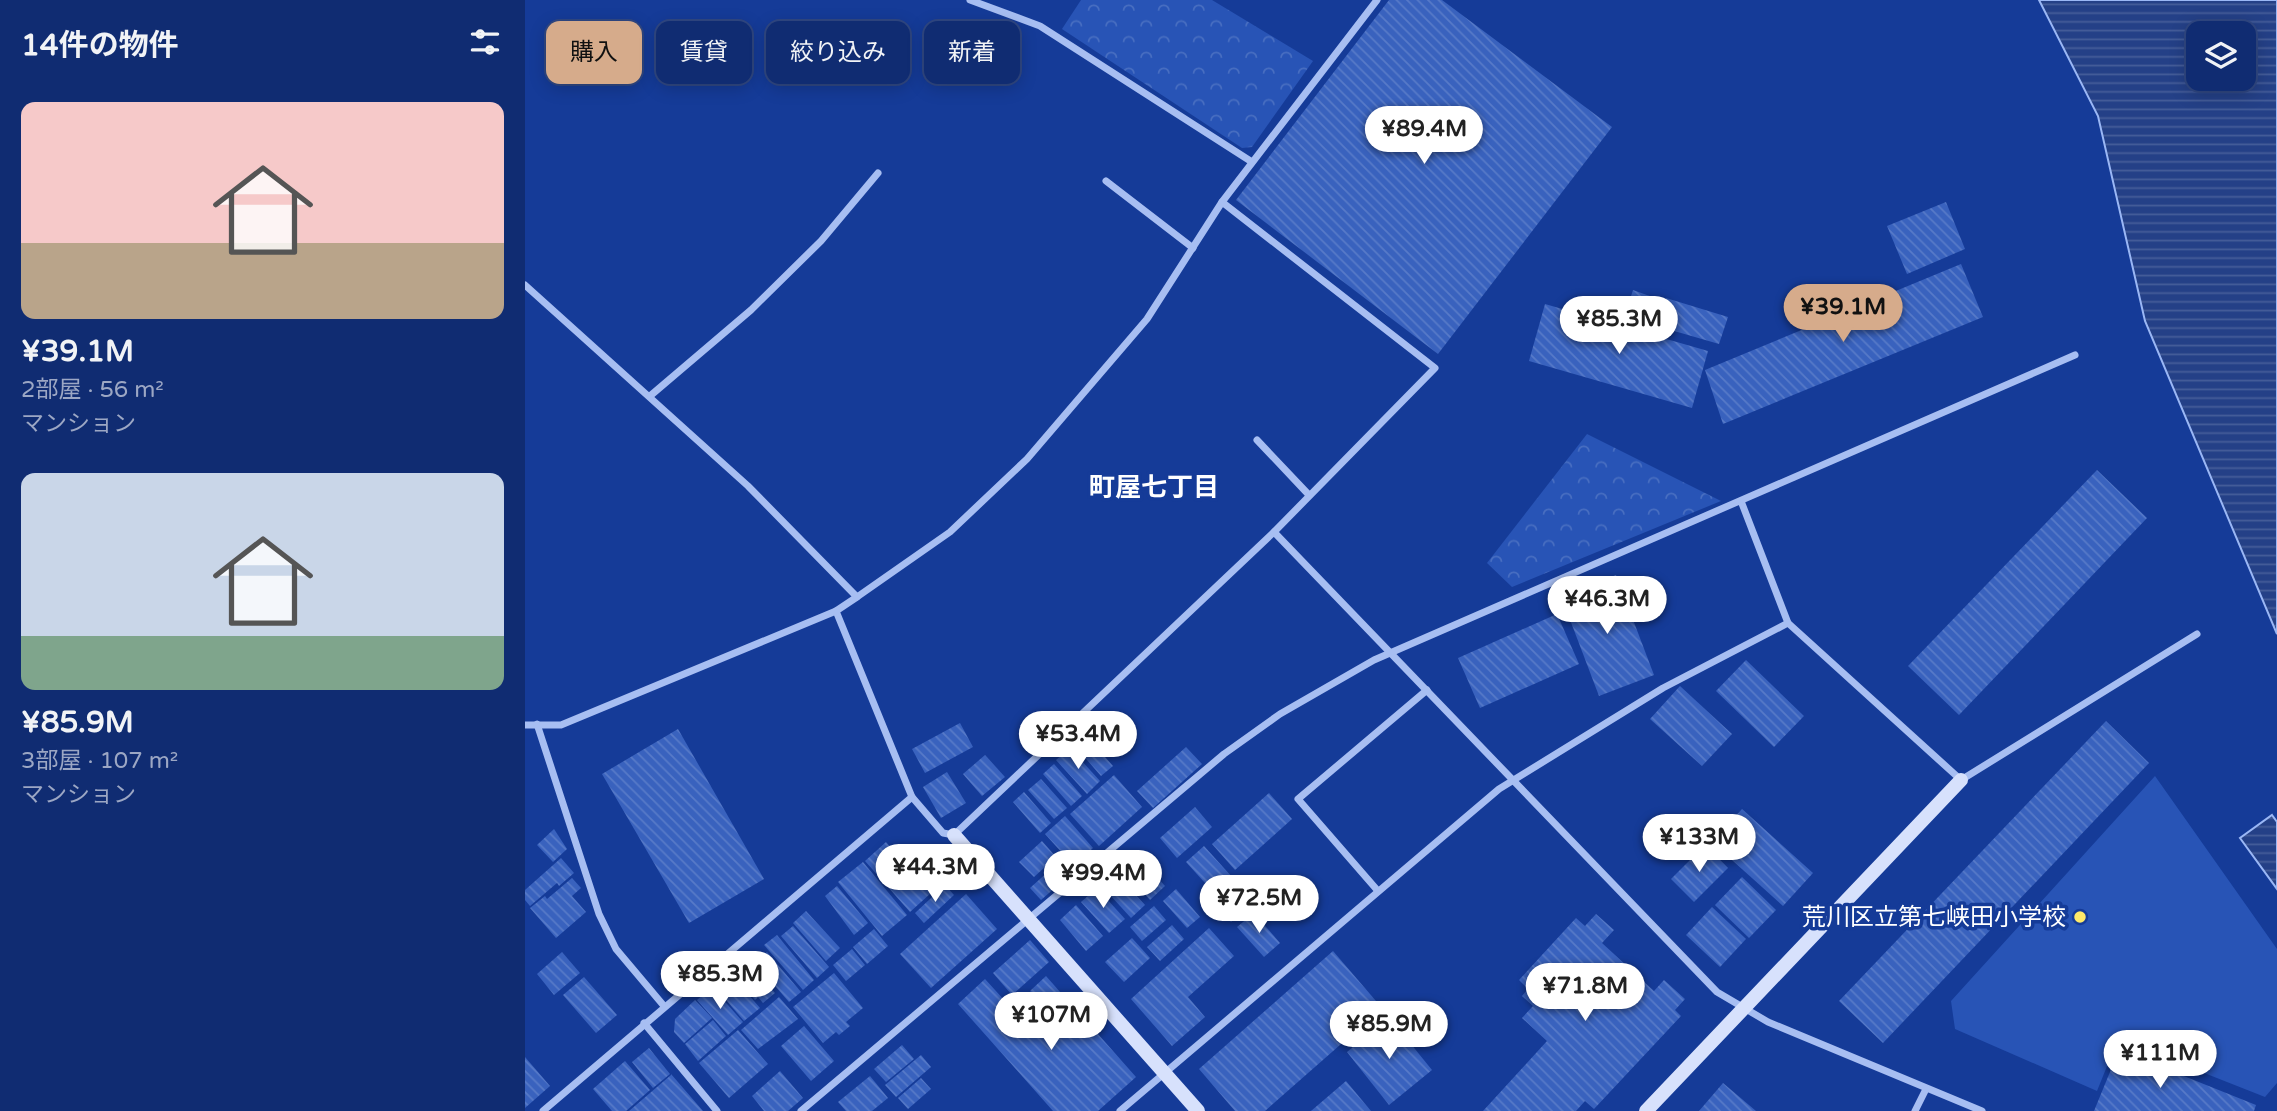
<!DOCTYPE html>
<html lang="ja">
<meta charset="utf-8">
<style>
body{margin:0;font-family:"Varela Round","Noto Sans JP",sans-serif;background:#193477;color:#f1f3f6;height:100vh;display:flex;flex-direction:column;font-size:26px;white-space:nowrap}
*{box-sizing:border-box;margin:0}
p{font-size:23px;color:#9ca7c4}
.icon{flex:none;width:38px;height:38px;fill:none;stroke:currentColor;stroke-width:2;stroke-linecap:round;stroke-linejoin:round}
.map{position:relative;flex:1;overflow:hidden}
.side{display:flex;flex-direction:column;background:#102c72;width:525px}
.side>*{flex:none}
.guide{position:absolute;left:21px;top:21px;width:665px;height:63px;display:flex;gap:14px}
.tools{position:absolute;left:1661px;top:21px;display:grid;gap:14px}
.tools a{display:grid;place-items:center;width:70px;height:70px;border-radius:14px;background:#102c72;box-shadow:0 4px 18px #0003,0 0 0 2px #304884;font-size:35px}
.price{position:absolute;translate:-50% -60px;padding:0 16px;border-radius:24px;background:#fff;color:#222;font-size:23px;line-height:46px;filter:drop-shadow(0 2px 4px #0008)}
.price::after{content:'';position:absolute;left:50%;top:42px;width:21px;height:16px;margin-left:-10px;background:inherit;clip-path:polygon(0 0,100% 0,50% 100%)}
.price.current{background:#d6ab8b;color:#111}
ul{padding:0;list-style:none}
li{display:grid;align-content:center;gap:14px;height:371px;padding:0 21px}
li span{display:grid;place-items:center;height:217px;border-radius:14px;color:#555}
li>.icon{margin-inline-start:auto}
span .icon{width:126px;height:126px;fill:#fffc;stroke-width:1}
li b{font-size:30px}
h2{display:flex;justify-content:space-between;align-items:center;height:84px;padding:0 21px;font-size:30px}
.chip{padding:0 24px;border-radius:14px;background:#102c72;box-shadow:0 4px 18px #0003,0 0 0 2px #304884;font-size:24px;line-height:63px}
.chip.current{background:#d6ab8b;color:#111}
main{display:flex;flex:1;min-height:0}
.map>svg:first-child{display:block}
</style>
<main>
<section class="side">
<h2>14件の物件<svg class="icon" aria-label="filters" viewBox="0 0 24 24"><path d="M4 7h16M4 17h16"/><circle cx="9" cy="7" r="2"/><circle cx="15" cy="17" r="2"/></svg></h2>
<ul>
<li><span style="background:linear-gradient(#f6c9c9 65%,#b9a48a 0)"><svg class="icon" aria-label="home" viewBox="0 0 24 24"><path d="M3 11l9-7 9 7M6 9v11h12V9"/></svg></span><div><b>¥39.1M</b><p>2部屋 · 56 m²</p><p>マンション</p></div></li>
<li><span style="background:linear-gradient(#c9d6e8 75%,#7fa58c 0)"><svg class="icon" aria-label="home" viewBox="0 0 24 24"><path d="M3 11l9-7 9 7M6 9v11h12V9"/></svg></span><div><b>¥85.9M</b><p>3部屋 · 107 m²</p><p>マンション</p></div></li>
</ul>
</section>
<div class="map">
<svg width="1752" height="1111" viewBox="0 0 1752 1111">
<defs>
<pattern id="park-crowns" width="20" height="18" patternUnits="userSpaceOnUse" patternTransform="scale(1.75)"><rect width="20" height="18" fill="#2854b6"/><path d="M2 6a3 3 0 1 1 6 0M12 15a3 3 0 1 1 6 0" fill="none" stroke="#486ec1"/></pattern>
<pattern id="water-rules" width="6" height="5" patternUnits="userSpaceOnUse" patternTransform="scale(1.75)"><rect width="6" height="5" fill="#244087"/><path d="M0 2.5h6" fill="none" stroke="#455d99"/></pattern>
<pattern id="building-back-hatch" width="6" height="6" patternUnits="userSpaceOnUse" patternTransform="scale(1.75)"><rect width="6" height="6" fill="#3962be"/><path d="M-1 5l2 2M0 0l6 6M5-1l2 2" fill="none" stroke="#577ac8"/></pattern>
</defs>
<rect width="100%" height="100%" fill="#153b98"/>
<g fill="url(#park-crowns)">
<polygon points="556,0 687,0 788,61 727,147 717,148 537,29"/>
<polygon points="1062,434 1196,501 987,587 962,563"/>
</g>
<polygon fill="#2854b6" points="1630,776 1752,949 1752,1083 1740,1097 1593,1039 1572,1091 1430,1029 1426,1001"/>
<g fill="url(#water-rules)" stroke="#9ab7f5" stroke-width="2" fill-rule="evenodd">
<path d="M1514,0H1752V634L1620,321L1573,116ZM1718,33V79H1673V33Z"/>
<polygon points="1747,815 1752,822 1752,889 1715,838"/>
</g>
<g fill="url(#building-back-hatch)">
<polygon points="864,0 917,0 1087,127 913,354 711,200"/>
<polygon points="1421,202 1440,249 1382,274 1362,226"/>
<polygon points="1436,264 1458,317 1198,424 1180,370"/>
<polygon points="1108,290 1133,299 1125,323 1100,315"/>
<polygon points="1141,298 1203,317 1194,344 1132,326"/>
<polygon points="1020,304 1183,351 1167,408 1004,361"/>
<polygon points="1572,470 1622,518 1434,715 1383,666"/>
<polygon points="1091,575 1129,675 1074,696 1036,596"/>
<polygon points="1032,614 1054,664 955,708 933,658"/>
<polygon points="1221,660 1279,716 1249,747 1191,691"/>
<polygon points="1155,686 1207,734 1177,766 1125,719"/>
<polygon points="1581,721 1624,763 1358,1043 1314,1001"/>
<polygon points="435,723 448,747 400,773 387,749"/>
<polygon points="153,729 239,879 164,923 77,774"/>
<polygon points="560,734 588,766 576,776 549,745"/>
<polygon points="661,747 677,764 628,808 612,791"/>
<polygon points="545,748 575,781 562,794 531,760"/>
<polygon points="460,755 480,777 457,796 438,774"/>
<polygon points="529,764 557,796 546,806 518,774"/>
<polygon points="422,772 441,803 416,818 398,787"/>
<polygon points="589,775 617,807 574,846 545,814"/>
<polygon points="516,779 542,808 529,819 503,790"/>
<polygon points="499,792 526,823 515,833 488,802"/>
<polygon points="744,793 767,819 710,870 687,844"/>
<polygon points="670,807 687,827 652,858 635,838"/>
<polygon points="1217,809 1288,873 1258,906 1187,842"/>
<polygon points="540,816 568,848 549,866 520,834"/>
<polygon points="29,829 42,849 28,862 12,845"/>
<polygon points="517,841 531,857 509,877 494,862"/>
<polygon points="361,842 406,893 385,912 340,861"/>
<polygon points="1180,845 1203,868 1169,902 1146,879"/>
<polygon points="679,846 707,877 689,893 661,862"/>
<polygon points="423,851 436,865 411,887 399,873"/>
<polygon points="613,856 640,886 625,900 598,870"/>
<polygon points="36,858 49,873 34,886 32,883 5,906 0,900 0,890"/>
<polygon points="536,860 547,873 516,900 505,888"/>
<polygon points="338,862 382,915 357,936 313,882"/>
<polygon points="589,871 620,905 606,918 575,884"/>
<polygon points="1217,877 1251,910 1224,938 1190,905"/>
<polygon points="47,878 56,888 47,896 61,912 31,938 5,908 20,896 22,899"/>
<polygon points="420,885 429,895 399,923 390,913"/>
<polygon points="312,886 343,923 329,935 300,896"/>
<polygon points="572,888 600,919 584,933 556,902"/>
<polygon points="651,889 675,917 662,928 638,901"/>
<polygon points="708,889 723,906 706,922 691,905"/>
<polygon points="441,894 472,929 406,988 375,954"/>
<polygon points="551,905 578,936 561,951 535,920"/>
<polygon points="629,906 641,920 617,941 605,927"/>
<polygon points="1187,907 1221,939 1195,967 1161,935"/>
<polygon points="281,911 315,948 301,961 268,923"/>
<polygon points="729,913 755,943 739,957 712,927"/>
<polygon points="1071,914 1089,930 1077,943 1129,991 1139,980 1160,999 1150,1010 1156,1016 1069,1109 1060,1101 1051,1111 958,1111 1022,1041 997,1018 1008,1006 997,996 1003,989 994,980 1051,918 1060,926"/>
<polygon points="647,925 659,939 635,961 622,947"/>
<polygon points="268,926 304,967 292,978 256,936"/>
<polygon points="684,928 709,956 663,997 680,1017 647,1046 606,999"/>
<polygon points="349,929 363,946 342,964 328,947"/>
<polygon points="252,935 289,980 278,990 239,945"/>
<polygon points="607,938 625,958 599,982 580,962"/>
<polygon points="505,940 524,962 487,995 468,973"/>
<polygon points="327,949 340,965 321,981 308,965"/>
<polygon points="808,951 857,1008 740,1111 710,1111 674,1069"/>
<polygon points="37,952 55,973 29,995 12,974"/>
<polygon points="242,952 276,992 264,1002 230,963"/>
<polygon points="222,959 250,993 238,1003 233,997 230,1000 206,972"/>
<polygon points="205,973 235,1008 219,1021 189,986"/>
<polygon points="309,973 338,1008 321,1022 325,1026 314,1035 311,1032 298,1043 268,1007"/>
<polygon points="521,976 543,1001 527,1016 505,991"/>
<polygon points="59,977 92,1015 71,1033 38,995"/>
<polygon points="460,979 490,1012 503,1000 527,1027 549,1007 611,1077 573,1111 528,1111 433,1004"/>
<polygon points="187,987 218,1022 203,1035 172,1000"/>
<polygon points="254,997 273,1019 233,1049 216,1030"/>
<polygon points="170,1000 187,1018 159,1043 149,1032 150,1019"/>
<polygon points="864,1017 907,1070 864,1105 822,1052"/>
<polygon points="188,1020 201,1036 173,1061 160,1044"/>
<polygon points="279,1026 309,1061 286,1081 256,1046"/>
<polygon points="213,1030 243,1064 204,1098 174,1063"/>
<polygon points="377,1045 389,1059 361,1082 349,1069"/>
<polygon points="124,1048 145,1074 128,1088 107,1062"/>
<polygon points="1594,1050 1731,1105 1729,1111 1569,1111"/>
<polygon points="396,1055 406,1067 371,1097 360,1085"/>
<polygon points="0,1057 25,1086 0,1108"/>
<polygon points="100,1061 125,1090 101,1111 87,1111 68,1089"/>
<polygon points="255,1071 278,1098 263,1111 239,1111 227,1096"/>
<polygon points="146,1074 178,1111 104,1111 146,1075"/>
<polygon points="345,1076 363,1098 347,1111 321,1111 313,1102"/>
<polygon points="396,1078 406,1089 383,1109 373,1098"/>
<polygon points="821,1081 846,1111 786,1111"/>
<polygon points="1198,1083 1231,1111 1174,1111"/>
</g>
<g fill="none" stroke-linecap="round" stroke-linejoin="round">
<g stroke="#a7bef2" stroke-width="7">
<polyline points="445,0 515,26 727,162"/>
<polyline points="581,181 668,248"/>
<polyline points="0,285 223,486 332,597 311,611 387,797 418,833 429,835 749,532 910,368 697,202"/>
<polyline points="125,396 226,310 296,241 353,173"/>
<polyline points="732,440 784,495"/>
<polyline points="1216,501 1263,623 1436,780 1672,634"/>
<polyline points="749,532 1192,992 1243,1022 1457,1111"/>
<polyline points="332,597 425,532 502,459 622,319 697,202 852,0"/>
<polyline points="12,724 74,914 91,949 139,1006"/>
<polyline points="0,725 36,725 311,611"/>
<polyline points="853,891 773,799 902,690"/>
<polyline points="119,1023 192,1111"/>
<polyline points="18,1111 387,797"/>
<polyline points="276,1111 699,754 755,714 849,660 1550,355"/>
<polyline points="595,1111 974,789 1138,688 1263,623"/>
<polyline points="1390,1111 1401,1089"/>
</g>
<g stroke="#d7e1fc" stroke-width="14">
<polyline points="429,835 673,1111"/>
<polyline points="1121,1111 1436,780"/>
</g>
</g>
<circle fill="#ffe969" stroke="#153b98" stroke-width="2.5" cx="1555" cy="917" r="7"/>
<g text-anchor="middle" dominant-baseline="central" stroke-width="7" stroke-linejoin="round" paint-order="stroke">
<g font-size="24" fill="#fff" stroke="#153b98" text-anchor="end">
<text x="1541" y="917">荒川区立第七峡田小学校</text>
</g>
<g font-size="26" font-weight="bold" fill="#fff" stroke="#153b98">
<text x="629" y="487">町屋七丁目</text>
</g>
</g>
</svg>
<div class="tools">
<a><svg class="icon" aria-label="layers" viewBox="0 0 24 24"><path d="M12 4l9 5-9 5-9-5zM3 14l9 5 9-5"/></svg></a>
</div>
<b class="price" style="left:899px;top:166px">¥89.4M</b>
<b class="price current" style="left:1318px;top:344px">¥39.1M</b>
<b class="price" style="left:1094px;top:356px">¥85.3M</b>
<b class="price" style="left:1082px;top:636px">¥46.3M</b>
<b class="price" style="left:553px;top:771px">¥53.4M</b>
<b class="price" style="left:1174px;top:874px">¥133M</b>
<b class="price" style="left:410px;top:904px">¥44.3M</b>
<b class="price" style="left:578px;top:910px">¥99.4M</b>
<b class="price" style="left:734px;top:935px">¥72.5M</b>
<b class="price" style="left:195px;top:1011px">¥85.3M</b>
<b class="price" style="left:1060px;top:1023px">¥71.8M</b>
<b class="price" style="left:526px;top:1052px">¥107M</b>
<b class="price" style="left:864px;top:1061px">¥85.9M</b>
<b class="price" style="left:1635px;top:1090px">¥111M</b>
<div class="guide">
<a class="chip current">購入</a>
<a class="chip">賃貸</a>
<a class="chip">絞り込み</a>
<a class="chip">新着</a>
</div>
</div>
</main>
